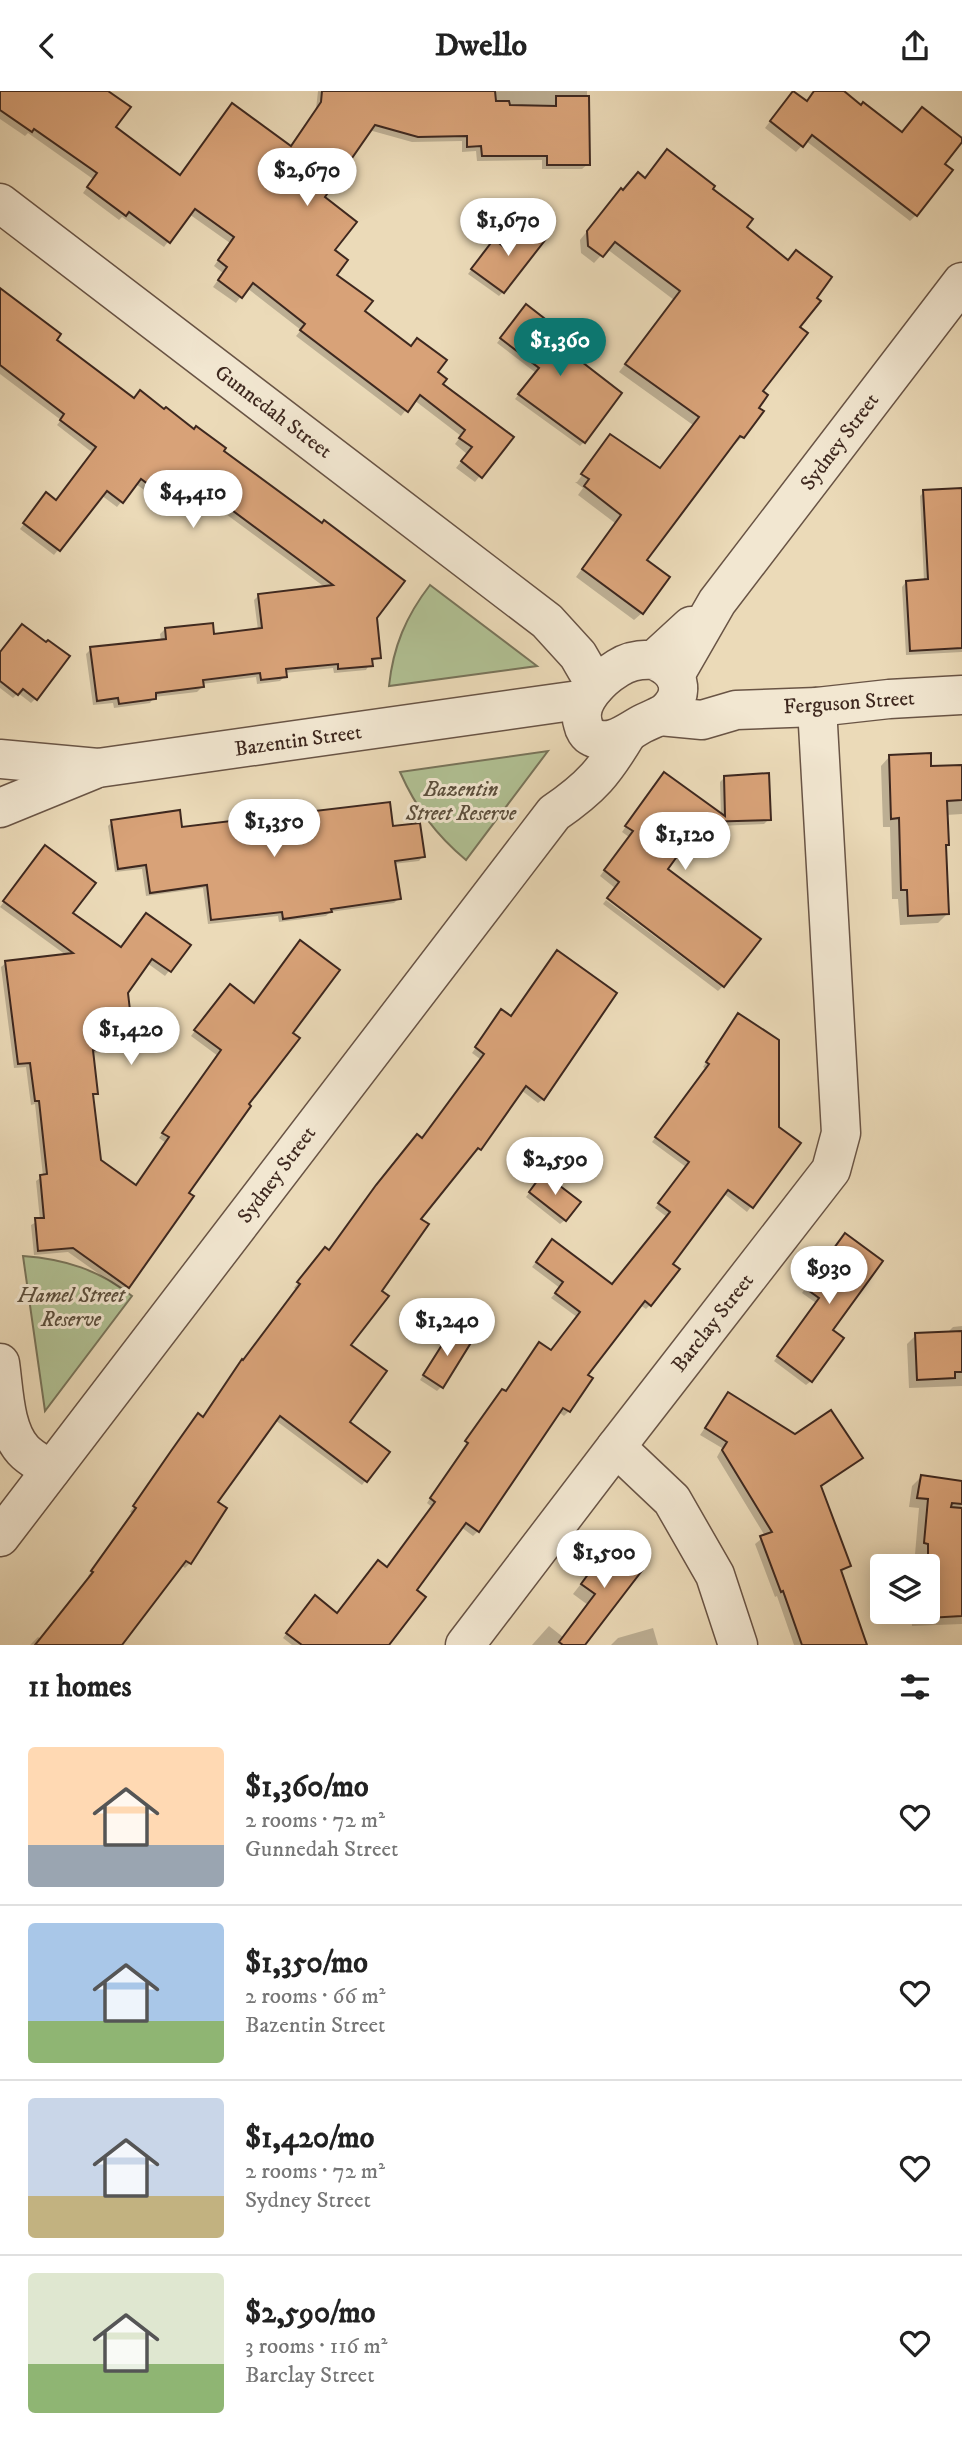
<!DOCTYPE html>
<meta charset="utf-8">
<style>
body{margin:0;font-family:"IM FELL DW Pica",serif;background:#f6f6f6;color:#222;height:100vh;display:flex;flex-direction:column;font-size:26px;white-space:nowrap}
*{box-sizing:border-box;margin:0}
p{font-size:23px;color:#767676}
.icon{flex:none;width:38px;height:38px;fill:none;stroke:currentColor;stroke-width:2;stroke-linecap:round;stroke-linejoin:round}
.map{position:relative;height:1554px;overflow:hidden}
.details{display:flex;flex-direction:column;background:#fff;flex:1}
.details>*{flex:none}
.controls{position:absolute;left:870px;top:1463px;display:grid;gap:14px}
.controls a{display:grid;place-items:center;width:70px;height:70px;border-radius:7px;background:#fff;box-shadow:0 4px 18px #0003;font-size:35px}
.price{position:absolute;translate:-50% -60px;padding:0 16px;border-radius:24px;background:#fff;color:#222;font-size:23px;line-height:46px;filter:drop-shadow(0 2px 4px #0008)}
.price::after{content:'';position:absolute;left:50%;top:42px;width:21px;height:16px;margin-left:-10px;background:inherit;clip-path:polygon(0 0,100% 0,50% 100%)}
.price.active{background:#0f766e;color:#fff}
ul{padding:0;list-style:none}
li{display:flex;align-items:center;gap:21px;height:175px;padding:0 28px}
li+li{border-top:2px solid #e0e0e0}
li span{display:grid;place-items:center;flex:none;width:196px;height:140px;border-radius:7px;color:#555}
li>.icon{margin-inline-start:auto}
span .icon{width:84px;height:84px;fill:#fffc;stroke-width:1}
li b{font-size:30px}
h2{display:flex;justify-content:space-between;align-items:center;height:84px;padding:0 28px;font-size:30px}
header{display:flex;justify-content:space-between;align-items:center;height:91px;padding:0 28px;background:#fff;font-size:32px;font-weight:700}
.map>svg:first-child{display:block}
</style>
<header><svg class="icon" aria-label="back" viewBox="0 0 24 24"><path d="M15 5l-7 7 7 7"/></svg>Dwello<svg class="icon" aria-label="share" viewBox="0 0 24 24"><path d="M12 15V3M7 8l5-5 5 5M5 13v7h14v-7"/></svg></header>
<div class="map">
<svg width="962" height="1554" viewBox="0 0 962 1554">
<rect width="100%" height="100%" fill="#ebdab8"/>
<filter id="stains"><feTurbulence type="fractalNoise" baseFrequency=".00286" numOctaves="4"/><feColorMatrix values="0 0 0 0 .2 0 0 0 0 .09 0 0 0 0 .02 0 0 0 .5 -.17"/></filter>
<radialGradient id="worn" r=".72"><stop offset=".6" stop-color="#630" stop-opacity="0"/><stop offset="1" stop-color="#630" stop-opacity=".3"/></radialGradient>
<g fill="#b1c194" stroke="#78745a" stroke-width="2">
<path d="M430,494L537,575L389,595C393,556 406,525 430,494Z"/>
<path d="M548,660L466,769C436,744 416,717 400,681Z"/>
<path d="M23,1165C65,1168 99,1179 132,1205L45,1320Z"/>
</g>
<g fill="#0003">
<polygon points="0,0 105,0 114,37 179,86 290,57 316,18 318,0 587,0 588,73 582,78 542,78 542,69 477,70 476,60 462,61 462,50 412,51 369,39 323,106 333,159 334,184 363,220 435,281 441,293 511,346 475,391 456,377 467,363 455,353 461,345 414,309 401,325 296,245 301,239 247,197 236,212 213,196 223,182 214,175 230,152 189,123 164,156 122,126 119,129 83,102 93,88 28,42 25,45 0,28"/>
<polygon points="814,0 841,0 943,73 916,124 910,130 806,50 796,61 765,37 787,8 806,11"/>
<polygon points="644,89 710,98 744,136 798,237 761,300 742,346 735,353 733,352 645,470 642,522 634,529 576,486 615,432 578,404 583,397 575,391 577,391 607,351 659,378 693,334 619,281 674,209 607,158 594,172 581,162 580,149 614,107"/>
<polygon points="490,154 503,201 499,205 468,183"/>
<polygon points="0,200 54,249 133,309 221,360 375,527 379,566 371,571 366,579 334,582 333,577 285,582 285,585 280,590 257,593 256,586 202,593 202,596 197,601 154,606 150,612 114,617 113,612 93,614 86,563 91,558 161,550 160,543 165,538 213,545 258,539 254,509 259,504 326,497 192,398 174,421 136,393 117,416 101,404 54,464 20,438 42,409 56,411 93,362 57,334 61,329 0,283"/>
<polygon points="522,220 539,241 584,351 580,355 515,308 536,282 497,252"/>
<polygon points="962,399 962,561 906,564 902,496 906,491 924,490 920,405 924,401"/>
<polygon points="0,563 36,607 31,612 18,602 13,607 0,597"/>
<polygon points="890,665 930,677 962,675 962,723 946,724 947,753 944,756 947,823 938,832 900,834 898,808 892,808 890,736 883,736 881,675"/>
<polygon points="725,686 769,728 764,733 696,736 615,797 600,785 629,746 622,741 659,688 721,724 720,691"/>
<polygon points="112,731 181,738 392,737 423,765 419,770 393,773 399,807 394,812 330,821 326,825 279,831 278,825 208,833 203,797 146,805 142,778 115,781 108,735"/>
<polygon points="41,761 70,823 120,858 188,855 165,885 147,872 127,902 133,953 128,958 91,962 96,1002 92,1006 99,1069 136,1095 166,1052 159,1047 218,965 191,945 225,900 291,942 187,1102 191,1106 123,1200 68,1161 34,1164 31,1134 40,1129 36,1090 43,1085 35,1013 31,1014 26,976 14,977 1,876 6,872 66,864 0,816"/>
<polygon points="606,809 722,896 718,900 603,813"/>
<polygon points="501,920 543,1008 538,1012 521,999 479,1058 475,1062 473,1061 419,1128 349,1254 347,1331 366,1389 362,1394 275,1329 216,1412 190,1472 185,1477 181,1474 119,1554 30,1554 38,1546 41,1548 90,1487 88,1485 133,1423 130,1421 194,1329 202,1327 297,1199 294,1197 321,1163 328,1161 422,1049 480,968 472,962"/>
<polygon points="734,929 777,1037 798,1052 747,1121 723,1102 670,1173 650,1214 646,1218 640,1214 586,1284 569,1320 564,1325 559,1321 478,1440 473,1445 461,1436 415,1499 383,1554 292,1554 283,1547 310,1511 336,1524 387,1478 432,1416 427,1412 498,1304 505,1302 551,1261 577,1226 551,1207 560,1197 532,1176 548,1155 612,1195 667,1126 655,1117 686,1076 652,1051 706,978 703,976"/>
<polygon points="539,1089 565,1129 560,1133 526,1106"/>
<polygon points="841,1148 831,1239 811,1290 806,1294 774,1270 816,1212 802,1202"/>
<polygon points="962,1235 962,1295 909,1297 907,1253 916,1244 947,1242 953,1236"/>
<polygon points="448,1245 441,1296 437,1300 420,1289"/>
<polygon points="728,1303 795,1345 861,1366 819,1397 849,1475 840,1482 865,1554 794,1554 777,1505 775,1506 755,1453 765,1445 717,1366 722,1357 700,1344"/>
<polygon points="921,1386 962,1392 962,1533 912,1535 911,1521 928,1521 928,1475 914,1475 919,1417 909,1416 912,1395"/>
<polygon points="617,1447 599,1522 573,1503"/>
<polygon points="549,1535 573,1554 532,1554"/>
<polygon points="653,1537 658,1554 611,1554 618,1547"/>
</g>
<g fill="#d8a278" stroke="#3e281f" stroke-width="2">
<polygon points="0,0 108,0 131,16 116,36 180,84 232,12 291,55 321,11 322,0 495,0 496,10 509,10 510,14 556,15 556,5 589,5 590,74 547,74 547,65 482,65 481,55 467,56 467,45 418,46 375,34 325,106 357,131 335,159 348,169 337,184 373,210 365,220 411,255 417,247 447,269 438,281 447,288 443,293 514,346 482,387 461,370 472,356 459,347 465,339 420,304 408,321 300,239 305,233 253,192 242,207 218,189 227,176 218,169 234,146 195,118 170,152 129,121 126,125 87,96 97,82 34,38 32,41 0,19"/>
<polygon points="793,0 807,10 814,0 844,0 861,14 863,11 902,41 922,16 962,47 962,51 945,73 953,79 917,125 812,44 803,56 770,30"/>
<polygon points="667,58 715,95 713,98 753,128 747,136 788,169 796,159 832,186 817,207 821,210 800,236 808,242 763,300 768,304 759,317 764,320 744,347 740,345 647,469 670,486 643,523 582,478 621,424 584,395 589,388 581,383 610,343 660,377 699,326 625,273 680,200 615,151 603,166 588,155 587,140 621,97 623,99 638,81 645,87"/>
<polygon points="524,132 546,148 504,202 471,178 494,148 505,157"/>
<polygon points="0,197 61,243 57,249 134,307 140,299 164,318 166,316 194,338 196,335 226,357 224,360 322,432 324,429 405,490 377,527 381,567 372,568 373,575 338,578 338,573 286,578 287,586 261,589 260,582 203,589 204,596 156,602 156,608 119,613 118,607 97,610 90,556 166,548 165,537 213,532 214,543 262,537 258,503 333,494 198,394 180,417 141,388 123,412 107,400 60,460 23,432 46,401 56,409 96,356 60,329 64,323 0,274"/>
<polygon points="526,213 549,231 542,240 622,302 585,352 518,303 539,277 500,247"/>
<polygon points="962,397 962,557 910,560 906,490 928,488 923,399"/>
<polygon points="22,533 46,551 48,549 70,565 37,609 23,598 18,604 0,590 0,561"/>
<polygon points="931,662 931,675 962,674 962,709 947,710 949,754 946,754 949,823 908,825 907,799 901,799 899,727 891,728 889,664"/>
<polygon points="664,681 725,725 724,685 769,682 771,729 702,731 668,778 761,848 724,896 607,807 619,791 604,779 633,740 625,735"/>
<polygon points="390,711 393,735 420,732 425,766 395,770 401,808 331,818 332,821 283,828 282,821 211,829 207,794 150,802 146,774 118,778 111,729 180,719 182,736"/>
<polygon points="45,754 96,792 73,822 121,856 146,822 191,854 171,881 152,868 128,902 134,954 93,959 98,1003 93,1003 101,1069 136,1094 169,1046 162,1042 221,959 194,939 230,893 254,912 300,849 340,879 293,942 300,947 249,1013 251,1015 189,1102 194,1105 129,1197 73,1157 38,1160 35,1127 44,1127 40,1084 47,1083 39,1010 35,1010 30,972 18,973 5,870 73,862 3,810"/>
<polygon points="557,859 617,902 544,1009 526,995 481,1059 478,1057 421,1128 429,1133 382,1200 389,1205 351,1254 387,1280 350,1331 390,1361 367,1391 280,1325 218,1411 227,1417 191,1473 186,1470 122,1554 35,1554 93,1481 91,1480 136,1417 133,1415 171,1360 198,1322 203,1326 242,1268 243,1269 300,1193 297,1191 325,1156 329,1159 376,1094 417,1043 422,1047 484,963 475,956 501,918 511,925"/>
<polygon points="738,922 779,949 779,1036 801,1052 753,1117 728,1099 673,1173 680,1178 651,1215 645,1210 588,1284 593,1287 570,1321 563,1317 479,1441 466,1432 417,1499 426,1506 389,1554 302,1554 286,1542 315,1504 337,1522 378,1469 387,1476 435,1411 430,1407 468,1352 465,1350 502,1298 506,1300 539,1251 551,1259 580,1221 555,1202 563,1191 536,1171 552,1148 612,1193 670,1121 658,1112 689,1071 655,1046 709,973 706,971"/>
<polygon points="543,1082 581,1111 566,1130 529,1101"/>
<polygon points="845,1142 883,1170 833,1239 844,1247 812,1291 777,1265 819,1207 805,1197"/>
<polygon points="452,1238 472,1250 443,1297 423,1284"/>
<polygon points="962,1240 962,1281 955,1281 955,1287 917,1289 915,1242"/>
<polygon points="728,1301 795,1343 831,1319 863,1367 821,1395 851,1475 841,1479 867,1554 802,1554 783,1500 781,1501 760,1445 772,1441 722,1359 727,1351 705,1337"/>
<polygon points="921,1384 962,1390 962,1413 952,1412 951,1416 962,1417 962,1525 928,1527 928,1453 924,1452 928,1408 917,1407"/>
<polygon points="617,1444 637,1459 631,1467 644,1477 585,1554 563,1554 559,1551 595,1503 581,1493"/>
</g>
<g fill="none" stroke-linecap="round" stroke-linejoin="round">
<g stroke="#695445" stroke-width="41">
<g id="minor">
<polyline points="0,112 547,530 578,564 596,595"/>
<path d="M656,570C679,580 687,602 666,621C659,626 650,629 642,633C627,641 610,656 592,646C587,644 584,638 583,633C576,611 600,588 618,577C629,570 641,568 654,569L691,535"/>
<polyline points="675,584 717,511 962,191"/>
<polyline points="660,625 702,629 736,619 817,616 889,608 962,604"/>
<polyline points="0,668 98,677 586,608"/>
<polyline points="0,717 93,679"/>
<path d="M0,1272C4,1299 4,1338 23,1359C30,1367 42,1373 51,1379"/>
<polyline points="616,1356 672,1409 715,1484 738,1554"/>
<path d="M0,1446L554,722C592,696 604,681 627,643"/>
<polyline points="465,1554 616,1356 831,1079 841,1042 817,616"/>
</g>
</g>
<use href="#minor" stroke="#f2e7d1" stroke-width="38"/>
</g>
<g text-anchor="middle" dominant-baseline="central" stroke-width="6" stroke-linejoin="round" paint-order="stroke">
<g font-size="21" fill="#3e281f" stroke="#f2e7d1">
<text transform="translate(273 321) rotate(37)">Gunnedah Street</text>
<text transform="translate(840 351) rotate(-53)">Sydney Street</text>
<text transform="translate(849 612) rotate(-4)">Ferguson Street</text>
<text transform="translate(298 650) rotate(-8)">Bazentin Street</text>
<text transform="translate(277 1084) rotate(-53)">Sydney Street</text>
<text transform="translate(713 1232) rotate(-52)">Barclay Street</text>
</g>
<g font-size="21" font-style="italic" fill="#5b4e3c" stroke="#f2e7d1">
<text x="461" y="699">Bazentin<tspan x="461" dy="24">Street Reserve</tspan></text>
<text x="71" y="1205">Hamel Street<tspan x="71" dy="24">Reserve</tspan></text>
</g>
</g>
<rect width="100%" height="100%" filter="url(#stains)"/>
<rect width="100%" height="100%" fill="url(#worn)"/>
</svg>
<div class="controls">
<a><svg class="icon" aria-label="layers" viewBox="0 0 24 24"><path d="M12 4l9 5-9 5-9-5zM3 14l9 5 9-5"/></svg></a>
</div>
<b class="price" style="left:307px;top:117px">$2,670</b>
<b class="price" style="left:508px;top:167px">$1,670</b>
<b class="price active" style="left:560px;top:287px">$1,360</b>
<b class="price" style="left:193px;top:439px">$4,410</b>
<b class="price" style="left:274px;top:768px">$1,350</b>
<b class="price" style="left:685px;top:781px">$1,120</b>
<b class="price" style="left:131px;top:976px">$1,420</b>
<b class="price" style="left:555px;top:1106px">$2,590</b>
<b class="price" style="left:829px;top:1215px">$930</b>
<b class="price" style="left:447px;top:1267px">$1,240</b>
<b class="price" style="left:604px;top:1499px">$1,500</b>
</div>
<section class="details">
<h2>11 homes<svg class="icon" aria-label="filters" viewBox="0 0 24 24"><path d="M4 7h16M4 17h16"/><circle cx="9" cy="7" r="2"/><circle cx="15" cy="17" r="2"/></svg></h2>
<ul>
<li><span style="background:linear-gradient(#ffd9b3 70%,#9aa5b1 0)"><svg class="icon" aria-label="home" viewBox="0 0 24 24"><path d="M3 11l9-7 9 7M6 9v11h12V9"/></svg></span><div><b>$1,360/mo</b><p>2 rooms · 72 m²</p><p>Gunnedah Street</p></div><svg class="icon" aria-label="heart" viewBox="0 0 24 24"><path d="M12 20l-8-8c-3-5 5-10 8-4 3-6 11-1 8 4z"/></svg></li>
<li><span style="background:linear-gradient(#a9c7e8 70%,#8fb573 0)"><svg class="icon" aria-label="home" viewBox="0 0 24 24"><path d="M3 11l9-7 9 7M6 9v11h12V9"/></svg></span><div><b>$1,350/mo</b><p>2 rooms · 66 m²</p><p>Bazentin Street</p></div><svg class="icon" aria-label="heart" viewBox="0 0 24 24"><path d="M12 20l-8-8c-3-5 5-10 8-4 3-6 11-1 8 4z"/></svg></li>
<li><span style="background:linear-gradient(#c9d6e8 70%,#c2b280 0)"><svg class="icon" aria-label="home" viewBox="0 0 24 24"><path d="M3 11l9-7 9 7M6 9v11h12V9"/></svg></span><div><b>$1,420/mo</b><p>2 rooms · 72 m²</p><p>Sydney Street</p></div><svg class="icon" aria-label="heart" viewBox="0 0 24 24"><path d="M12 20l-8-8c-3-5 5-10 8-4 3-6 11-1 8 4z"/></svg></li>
<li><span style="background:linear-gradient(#dfe7d0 65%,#8fb573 0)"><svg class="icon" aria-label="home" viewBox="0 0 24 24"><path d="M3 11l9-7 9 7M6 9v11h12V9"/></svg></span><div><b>$2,590/mo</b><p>3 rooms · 116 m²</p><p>Barclay Street</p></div><svg class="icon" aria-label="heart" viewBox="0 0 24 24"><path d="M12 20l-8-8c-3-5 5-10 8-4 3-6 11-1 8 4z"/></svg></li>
</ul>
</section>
